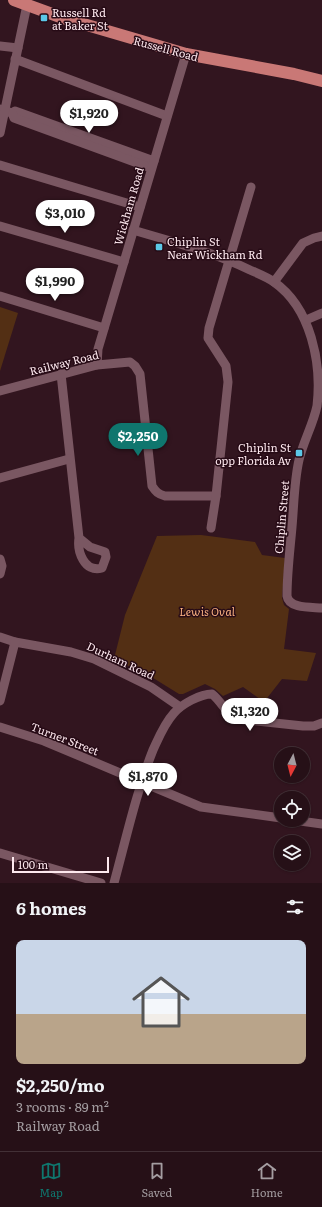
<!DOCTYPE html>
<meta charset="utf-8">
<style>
body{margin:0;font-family:Literata,serif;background:#2e1920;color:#f1f3f6;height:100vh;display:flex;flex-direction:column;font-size:15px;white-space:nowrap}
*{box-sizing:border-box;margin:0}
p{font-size:13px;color:#a49da1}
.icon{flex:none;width:22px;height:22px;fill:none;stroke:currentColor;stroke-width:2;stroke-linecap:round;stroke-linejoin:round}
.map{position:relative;height:883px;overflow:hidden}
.side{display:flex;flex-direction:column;background:#261017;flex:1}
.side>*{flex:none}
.needle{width:26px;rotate:187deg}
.buttons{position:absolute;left:274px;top:747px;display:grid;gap:8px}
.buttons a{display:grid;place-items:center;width:36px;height:36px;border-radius:50%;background:#261017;box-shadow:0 1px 3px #0004,0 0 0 1px #423036;font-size:20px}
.scale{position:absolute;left:12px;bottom:10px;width:97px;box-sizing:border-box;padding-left:4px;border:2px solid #fde8ee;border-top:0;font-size:11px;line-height:14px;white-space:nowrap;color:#fde8ee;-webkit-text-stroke:3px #270b16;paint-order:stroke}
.price{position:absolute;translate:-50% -34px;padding:0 9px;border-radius:14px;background:#fff;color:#222;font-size:13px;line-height:26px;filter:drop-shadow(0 1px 2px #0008)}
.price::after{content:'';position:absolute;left:50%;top:24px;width:12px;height:9px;margin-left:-6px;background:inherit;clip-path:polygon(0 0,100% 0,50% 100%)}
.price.active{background:#0f766e;color:#fff}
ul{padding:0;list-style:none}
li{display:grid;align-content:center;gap:8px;height:212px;padding:0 16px}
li+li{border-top:1px solid #423036}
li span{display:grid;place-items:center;height:124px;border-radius:8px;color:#555}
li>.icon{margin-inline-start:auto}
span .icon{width:72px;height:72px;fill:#fffc;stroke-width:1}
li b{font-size:17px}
h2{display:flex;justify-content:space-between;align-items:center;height:48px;padding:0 16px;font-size:17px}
.dock{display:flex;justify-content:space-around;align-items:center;height:56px;border-top:1px solid #423036;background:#261017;font-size:11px;color:#a49da1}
.dock a{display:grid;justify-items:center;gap:2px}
.dock .active{color:#0f766e}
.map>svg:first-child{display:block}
</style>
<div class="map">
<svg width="322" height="883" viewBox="0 0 322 883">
<rect width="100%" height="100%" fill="#32151f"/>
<g fill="#532f14">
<polygon points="0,307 18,313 0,371"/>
<polygon points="201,535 255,542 262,555 285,558 282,598 284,605 289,609 284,649 316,653 307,681 282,679 264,702 243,687 223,696 215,689 205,684 183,694 179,694 150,676 114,659 125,615 157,536"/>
</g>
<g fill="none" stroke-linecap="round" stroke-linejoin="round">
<g stroke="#7a5762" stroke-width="9">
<polyline points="0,46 18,48"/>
<polyline points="15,59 167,116"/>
<polyline points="0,109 12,113 15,111 154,161"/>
<polyline points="12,113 14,118 151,168"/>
<polyline points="0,133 27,5"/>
<polyline points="0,165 140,207"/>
<polyline points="0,226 124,262"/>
<path d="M133,230C173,242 213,252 250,270C259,274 267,277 274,282C311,308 322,363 317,406C313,425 303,442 299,460C294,482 294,505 292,527C290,550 287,573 287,596C289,609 312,607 322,608"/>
<polyline points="274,282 303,243 314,238 322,236"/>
<polyline points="0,296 104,328"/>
<polyline points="306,320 322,313"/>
<polyline points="97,365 98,349 186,54"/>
<path d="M61,374L79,538C77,551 84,573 102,568L106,557L105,552L90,547L79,538"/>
<path d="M0,391L97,365L130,362L135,366L140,374L152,486C156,492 158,494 165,496H216"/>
<polyline points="0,478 69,459"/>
<polyline points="211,528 216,496 228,382 226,366 208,338 209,328 251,187"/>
<polyline points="0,559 2,566 0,574"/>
<polyline points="0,637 15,642 71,652 94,659 151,687 180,707"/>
<polyline points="0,701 15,642"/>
<polyline points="0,727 44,741 201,807 281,818"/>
<polyline points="293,820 322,824"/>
<polyline points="0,853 101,883"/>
<path d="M114,883C126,839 136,793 153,750C159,737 164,724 174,713C182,704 200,694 212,694C222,702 226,714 237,719L303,726H314L322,723"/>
</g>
<polyline stroke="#c97876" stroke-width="12" points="14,0 63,18 186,54 294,74 322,81"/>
</g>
<g fill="#5bc8e7" stroke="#270b16" stroke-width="1.5">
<rect x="40" y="14" width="8" height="8" rx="2"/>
<rect x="155" y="243" width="8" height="8" rx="2"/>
<rect x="295" y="449" width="8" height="8" rx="2"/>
</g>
<g text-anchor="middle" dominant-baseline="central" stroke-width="3" stroke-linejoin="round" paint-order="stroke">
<g font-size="11" fill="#fde8ee" stroke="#270b16" text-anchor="start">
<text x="52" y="12">Russell Rd<tspan x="52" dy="13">at Baker St</tspan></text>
<text x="167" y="241">Chiplin St<tspan x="167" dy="13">Near Wickham Rd</tspan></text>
<text x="291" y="447" text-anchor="end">Chiplin St<tspan x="291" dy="13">opp Florida Av</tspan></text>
</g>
<g font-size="11" fill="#fde8ee" stroke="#270b16">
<text transform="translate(166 48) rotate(15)">Russell Road</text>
<text transform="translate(128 206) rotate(-74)">Wickham Road</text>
<text transform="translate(64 362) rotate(-14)">Railway Road</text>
<text transform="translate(281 517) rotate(-85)">Chiplin Street</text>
<text transform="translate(121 660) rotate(25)">Durham Road</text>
<text transform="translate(65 738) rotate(21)">Turner Street</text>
</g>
<g font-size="11" font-style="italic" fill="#fdb483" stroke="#270b16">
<text x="207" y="611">Lewis Oval</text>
</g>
</g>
</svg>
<div class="buttons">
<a><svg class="needle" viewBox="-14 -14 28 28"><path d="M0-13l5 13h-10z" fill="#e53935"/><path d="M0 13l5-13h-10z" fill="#a49da1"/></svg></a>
<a><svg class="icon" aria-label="locate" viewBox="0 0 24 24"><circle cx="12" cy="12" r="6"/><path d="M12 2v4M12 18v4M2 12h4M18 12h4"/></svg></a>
<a><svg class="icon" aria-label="layers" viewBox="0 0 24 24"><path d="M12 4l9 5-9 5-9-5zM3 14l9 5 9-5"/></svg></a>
</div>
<div class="scale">100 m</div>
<b class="price" style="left:89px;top:134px">$1,920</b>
<b class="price" style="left:65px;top:234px">$3,010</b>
<b class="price" style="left:55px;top:302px">$1,990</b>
<b class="price active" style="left:138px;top:457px">$2,250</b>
<b class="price" style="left:250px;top:732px">$1,320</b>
<b class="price" style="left:148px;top:797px">$1,870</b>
</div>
<section class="side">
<h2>6 homes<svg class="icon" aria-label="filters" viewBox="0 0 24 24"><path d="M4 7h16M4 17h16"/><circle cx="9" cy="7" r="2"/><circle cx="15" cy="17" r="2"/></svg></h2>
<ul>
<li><span style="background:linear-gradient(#c9d6e8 60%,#b9a48a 0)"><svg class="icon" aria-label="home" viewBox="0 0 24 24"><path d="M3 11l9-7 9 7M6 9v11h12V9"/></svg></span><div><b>$2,250/mo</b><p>3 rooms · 89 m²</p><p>Railway Road</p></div></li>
</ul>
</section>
<nav class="dock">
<a class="active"><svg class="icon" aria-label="map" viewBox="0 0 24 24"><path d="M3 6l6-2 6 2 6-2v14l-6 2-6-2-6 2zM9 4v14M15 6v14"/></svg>Map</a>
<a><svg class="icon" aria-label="saved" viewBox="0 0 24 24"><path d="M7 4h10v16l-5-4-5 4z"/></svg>Saved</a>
<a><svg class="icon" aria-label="home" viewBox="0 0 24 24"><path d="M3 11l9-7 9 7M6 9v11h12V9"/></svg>Home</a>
</nav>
